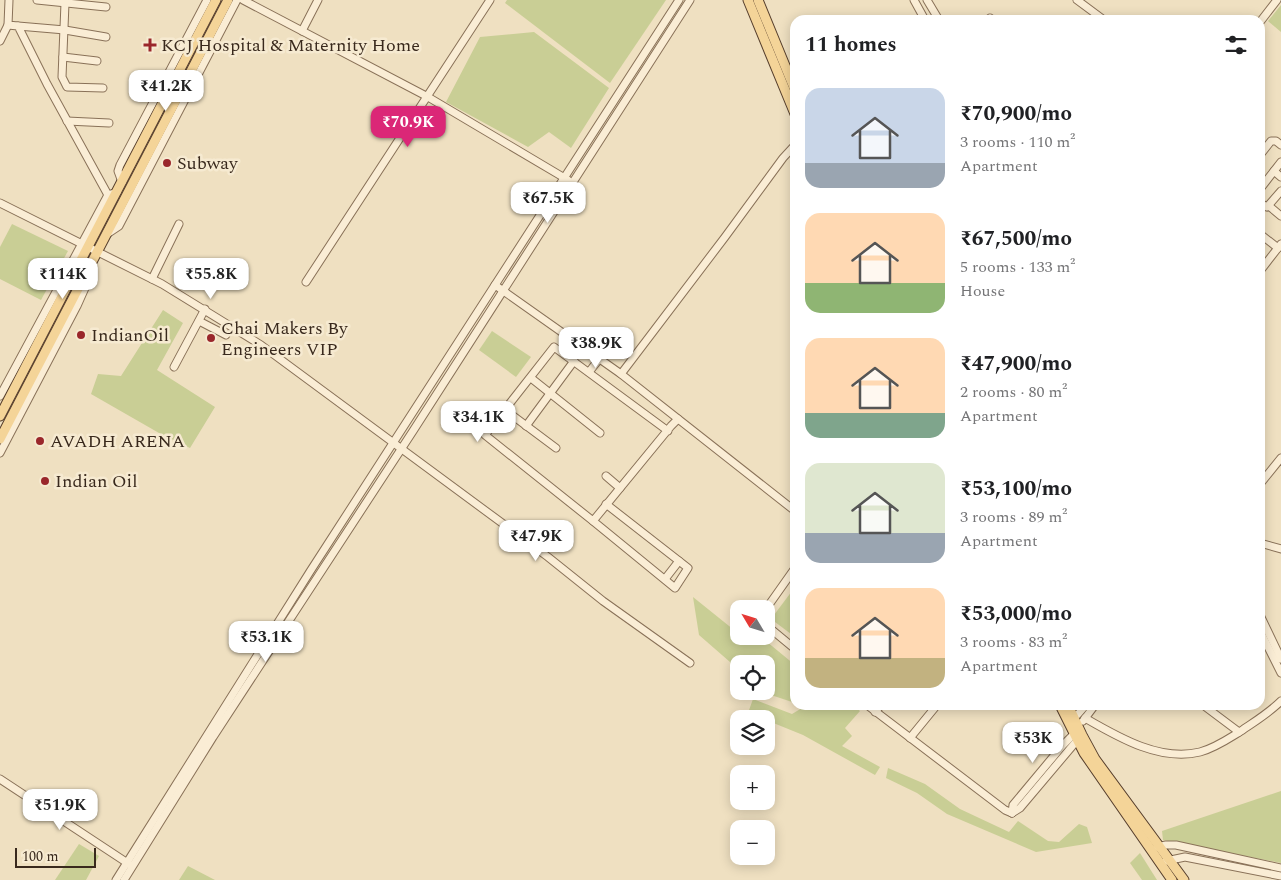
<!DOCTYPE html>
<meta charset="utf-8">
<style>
body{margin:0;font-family:Spectral,serif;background:#f2f2f2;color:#202124;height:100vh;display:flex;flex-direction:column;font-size:19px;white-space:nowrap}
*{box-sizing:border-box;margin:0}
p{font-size:16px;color:#757577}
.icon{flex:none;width:28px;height:28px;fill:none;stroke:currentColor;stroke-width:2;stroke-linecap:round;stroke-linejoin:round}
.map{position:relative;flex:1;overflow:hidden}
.sheet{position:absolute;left:790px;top:15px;width:475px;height:695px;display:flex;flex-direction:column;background:#fff;border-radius:15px;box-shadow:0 2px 12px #0003}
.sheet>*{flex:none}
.needle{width:32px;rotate:308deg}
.buttons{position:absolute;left:730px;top:600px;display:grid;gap:10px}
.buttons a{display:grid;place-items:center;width:45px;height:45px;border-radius:10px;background:#fff;box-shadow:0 2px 12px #0003;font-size:25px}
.scale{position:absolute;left:15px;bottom:12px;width:81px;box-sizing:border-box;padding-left:5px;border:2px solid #39291d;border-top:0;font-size:14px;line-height:18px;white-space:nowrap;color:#39291d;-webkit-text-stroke:4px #f6ead1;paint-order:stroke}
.price{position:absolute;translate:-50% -42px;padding:0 11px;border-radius:10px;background:#fff;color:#222;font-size:16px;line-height:32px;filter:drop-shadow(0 1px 2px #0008)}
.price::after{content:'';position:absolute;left:50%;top:30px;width:15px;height:11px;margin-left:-8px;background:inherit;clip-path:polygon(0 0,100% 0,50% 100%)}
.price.current{background:#db2777;color:#fff}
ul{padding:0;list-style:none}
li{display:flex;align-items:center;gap:15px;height:125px;padding:0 15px}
li span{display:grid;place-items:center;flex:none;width:140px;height:100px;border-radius:15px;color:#555}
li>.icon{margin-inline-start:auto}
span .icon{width:60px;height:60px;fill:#fffc;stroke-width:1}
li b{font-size:21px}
h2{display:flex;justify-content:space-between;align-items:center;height:60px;padding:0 15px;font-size:21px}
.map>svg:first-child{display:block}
</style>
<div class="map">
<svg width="1281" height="880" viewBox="0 0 1281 880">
<rect width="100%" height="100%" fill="#efe0c1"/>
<g fill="#c9ce95">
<polygon points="507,0 666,0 610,83 505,3"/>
<polygon points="1281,5 1281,32 1268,21"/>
<polygon points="534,32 609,88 571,148 549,132 528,147 446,102 480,37"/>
<polygon points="12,224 68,251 41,300 0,279 0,247"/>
<polygon points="163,310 183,323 157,370 215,407 190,448 159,433 91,394 98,374 121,376"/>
<polygon points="492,331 531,357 516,377 479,350"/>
<polygon points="795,587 795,637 771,619"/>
<polygon points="693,597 739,634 739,636 760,636 795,665 795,703 759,691 766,691 766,664 739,664 739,673 730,662 699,635"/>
<polygon points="753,699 792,714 807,705 853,705 860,711 845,728 852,736 842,746 880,767 875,775 803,735 766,720 766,719 748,713"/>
<polygon points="888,768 925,784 960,809 1009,832 1018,821 1048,841 1059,842 1079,824 1087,827 1092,843 1036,852 947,814 917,793 886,778"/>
<polygon points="1281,791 1281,863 1163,840 1162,831"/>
<polygon points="79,844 99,856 86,880 55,880"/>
<polygon points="1140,853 1157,880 1142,880 1130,863"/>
<polygon points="188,866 215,880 179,880"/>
</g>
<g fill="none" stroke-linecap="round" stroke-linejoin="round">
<g stroke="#897158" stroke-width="9">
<g id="minor">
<polyline points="9,0 8,25 18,26 47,84 108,195"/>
<polyline points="37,0 106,7"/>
<polyline points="243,0 428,97 568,180"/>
<polyline points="914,0 925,20"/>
<polyline points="927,0 939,20"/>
<polyline points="1077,0 1104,20"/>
<polyline points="65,3 62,77 67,87 103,88"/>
<polyline points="990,18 992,20"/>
<polyline points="1260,22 1277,0"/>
<polyline points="18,26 65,30 106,37"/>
<polyline points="302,31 318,0"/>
<polyline points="0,41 8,25"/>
<polyline points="63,57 97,61"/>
<polyline points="67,121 109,123"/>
<polyline points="1260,155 1271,141 1276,141 1281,145"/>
<polyline points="1274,171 1281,177"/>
<polyline points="122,182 118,171 120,165 207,0"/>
<polyline points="1260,189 1281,162"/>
<polyline points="0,203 162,284 261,345 548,557 603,601 690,663"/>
<polyline points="1260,203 1267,207 1281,191"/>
<polyline points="1269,206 1281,216"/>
<polyline points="107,234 119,226 237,0"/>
<polyline points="1260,234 1278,248"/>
<polyline points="1260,271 1281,244"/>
<polyline points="152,279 179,224"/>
<polyline points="306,282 490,0"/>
<polyline points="495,285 621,374 795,511"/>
<polyline points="199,321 226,335"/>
<polyline points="174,367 205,309"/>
<polyline points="589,372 600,358"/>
<polyline points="621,374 725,237 783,158 795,145"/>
<polyline points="531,378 600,433"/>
<polyline points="0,396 108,195 117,192"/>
<polyline points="505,410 556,448"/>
<polyline points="526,426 574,361"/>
<polyline points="668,431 554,347 485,435 593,521 671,426 678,419"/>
<polyline points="0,453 77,306 85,288 86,277"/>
<polyline points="606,476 620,488"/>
<polyline points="1260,484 1281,458"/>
<polyline points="593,521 675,588 688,568 606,504"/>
<polyline points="1260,543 1281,549"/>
<polyline points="665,579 679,561"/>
<polyline points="766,609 795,568"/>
<polyline points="1260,615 1281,659"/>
<polyline points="766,625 795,649"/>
<polyline points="1260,631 1281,673"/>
<polyline points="867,705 1005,810 1012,813"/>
<polyline points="1203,705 1239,732"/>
<polyline points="875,712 881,705"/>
<path d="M1085,718C1118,737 1160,762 1200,752C1215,748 1228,739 1241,731C1254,722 1269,713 1281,701"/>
<polyline points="1083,721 1095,705"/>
<polyline points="1071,722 1086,705"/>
<polyline points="910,738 937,705"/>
<polyline points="0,779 129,864"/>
<polyline points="1012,813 1013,805 1063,745 1078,730"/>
<polyline points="1012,813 1020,808 1080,737"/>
<polyline points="1157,847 1166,845 1176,845 1281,868"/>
<polyline points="1166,861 1185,857 1281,876"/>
<polyline points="116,880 311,570 679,0"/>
<polyline points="124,880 213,737 413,431 690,0"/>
</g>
</g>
<g stroke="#573f2d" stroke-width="11">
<g id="major">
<polyline points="748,0 795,114"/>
<polyline points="758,0 795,90"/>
<polyline points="0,416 216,0"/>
<polyline points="0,439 228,0"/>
<polyline points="1060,705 1084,753 1172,880"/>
<polyline points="1068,705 1082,735 1095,759 1184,880"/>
</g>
</g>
<use href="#minor" stroke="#faedd5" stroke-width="7"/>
<use href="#major" stroke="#f4d498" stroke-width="9"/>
</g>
<g fill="#9a272b" stroke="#f6ead1" stroke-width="2">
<path d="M147.5 37.5h5v5h5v5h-5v5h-5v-5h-5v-5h5z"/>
<circle cx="167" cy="163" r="5"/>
<circle cx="81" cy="335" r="5"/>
<circle cx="211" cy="338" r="5"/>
<circle cx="40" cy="441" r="5"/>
<circle cx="45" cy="481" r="5"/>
</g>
<g text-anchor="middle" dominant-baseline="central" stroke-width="5" stroke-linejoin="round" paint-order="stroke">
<g font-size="18" fill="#39291d" stroke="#f6ead1" text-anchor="start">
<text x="161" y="45">KCJ Hospital &amp; Maternity Home</text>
<text x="177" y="163">Subway</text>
<text x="221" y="328">Chai Makers By<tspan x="221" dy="21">Engineers VIP</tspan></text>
<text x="91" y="335">IndianOil</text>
<text x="50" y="441">AVADH ARENA</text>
<text x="55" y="481">Indian Oil</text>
</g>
</g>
</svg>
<div class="buttons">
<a><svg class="needle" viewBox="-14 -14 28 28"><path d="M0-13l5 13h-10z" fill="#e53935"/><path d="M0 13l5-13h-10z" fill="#757577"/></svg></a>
<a><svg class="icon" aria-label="locate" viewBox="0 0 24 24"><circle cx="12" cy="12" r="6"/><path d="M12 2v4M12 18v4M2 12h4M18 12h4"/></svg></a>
<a><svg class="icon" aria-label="layers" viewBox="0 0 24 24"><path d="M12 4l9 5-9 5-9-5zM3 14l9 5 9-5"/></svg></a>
<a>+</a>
<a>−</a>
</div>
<div class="scale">100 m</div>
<b class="price" style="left:166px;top:112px">₹41.2K</b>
<b class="price current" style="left:408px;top:148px">₹70.9K</b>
<b class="price" style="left:548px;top:224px">₹67.5K</b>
<b class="price" style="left:63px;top:300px">₹114K</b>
<b class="price" style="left:211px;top:300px">₹55.8K</b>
<b class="price" style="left:596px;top:369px">₹38.9K</b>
<b class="price" style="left:478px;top:443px">₹34.1K</b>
<b class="price" style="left:536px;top:562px">₹47.9K</b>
<b class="price" style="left:266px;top:663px">₹53.1K</b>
<b class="price" style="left:1033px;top:764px">₹53K</b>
<b class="price" style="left:60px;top:831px">₹51.9K</b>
<section class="sheet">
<h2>11 homes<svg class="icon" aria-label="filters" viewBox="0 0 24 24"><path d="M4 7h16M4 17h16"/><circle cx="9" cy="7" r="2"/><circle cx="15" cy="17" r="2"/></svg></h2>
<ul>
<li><span style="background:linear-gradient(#c9d6e8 75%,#9aa5b1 0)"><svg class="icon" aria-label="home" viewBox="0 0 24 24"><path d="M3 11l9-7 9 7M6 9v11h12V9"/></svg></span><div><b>₹70,900/mo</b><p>3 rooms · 110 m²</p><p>Apartment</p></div></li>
<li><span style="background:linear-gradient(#ffd9b3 70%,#8fb573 0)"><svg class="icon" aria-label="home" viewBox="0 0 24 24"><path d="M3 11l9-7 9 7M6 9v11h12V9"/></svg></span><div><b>₹67,500/mo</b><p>5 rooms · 133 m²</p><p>House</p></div></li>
<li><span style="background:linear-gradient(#ffd9b3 75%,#7fa58c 0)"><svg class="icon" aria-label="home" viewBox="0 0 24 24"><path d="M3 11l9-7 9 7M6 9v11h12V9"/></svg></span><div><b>₹47,900/mo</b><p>2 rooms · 80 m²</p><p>Apartment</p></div></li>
<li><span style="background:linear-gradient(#dfe7d0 70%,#9aa5b1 0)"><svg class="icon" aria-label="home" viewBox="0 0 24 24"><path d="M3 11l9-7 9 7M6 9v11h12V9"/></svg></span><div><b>₹53,100/mo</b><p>3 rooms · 89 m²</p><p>Apartment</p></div></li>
<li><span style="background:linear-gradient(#ffd9b3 70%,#c2b280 0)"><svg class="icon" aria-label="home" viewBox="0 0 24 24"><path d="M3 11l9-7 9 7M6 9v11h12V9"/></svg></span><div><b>₹53,000/mo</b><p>3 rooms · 83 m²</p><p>Apartment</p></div></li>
</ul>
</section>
</div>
